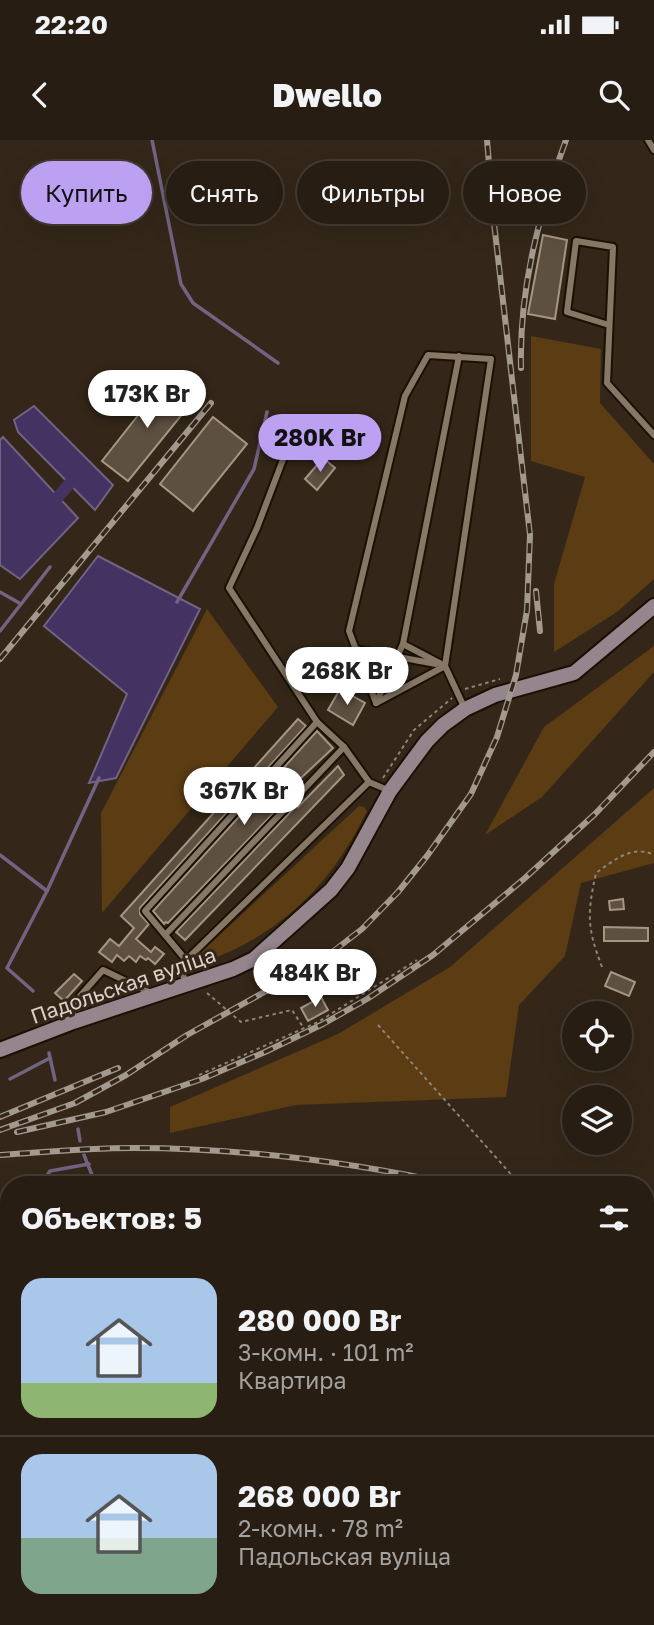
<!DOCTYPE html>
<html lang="ru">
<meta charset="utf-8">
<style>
body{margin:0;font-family:"Golos Text",sans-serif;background:#2f261c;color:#f1f3f6;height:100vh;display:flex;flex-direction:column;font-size:26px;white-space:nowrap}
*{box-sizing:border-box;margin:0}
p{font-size:23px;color:#a4a2a0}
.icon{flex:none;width:38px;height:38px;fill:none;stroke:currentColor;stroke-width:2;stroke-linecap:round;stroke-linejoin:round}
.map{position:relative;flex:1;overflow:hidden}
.side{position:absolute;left:0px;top:1036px;width:654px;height:450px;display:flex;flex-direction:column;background:#271d13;border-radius:28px 28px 0 0;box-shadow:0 7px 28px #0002,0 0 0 2px #433b33}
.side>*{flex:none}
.banner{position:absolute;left:21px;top:21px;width:612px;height:63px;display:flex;gap:14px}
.fabs{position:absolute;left:562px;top:861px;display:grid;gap:14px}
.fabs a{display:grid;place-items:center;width:70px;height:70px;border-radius:50%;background:#271d13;box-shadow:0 7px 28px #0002,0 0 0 2px #433b33;font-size:35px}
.price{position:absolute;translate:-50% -60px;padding:0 16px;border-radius:24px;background:#fff;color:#222;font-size:23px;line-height:46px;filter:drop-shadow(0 2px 4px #0008)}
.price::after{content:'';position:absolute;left:50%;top:42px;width:21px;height:16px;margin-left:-10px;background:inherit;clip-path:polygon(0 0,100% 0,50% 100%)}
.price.on{background:#bca0f2;color:#111}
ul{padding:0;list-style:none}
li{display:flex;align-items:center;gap:21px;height:175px;padding:0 21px}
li+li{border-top:2px solid #433b33}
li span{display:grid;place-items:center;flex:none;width:196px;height:140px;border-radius:21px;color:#555}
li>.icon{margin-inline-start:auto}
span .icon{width:84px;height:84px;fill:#fffc;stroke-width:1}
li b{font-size:30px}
h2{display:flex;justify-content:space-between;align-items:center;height:84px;padding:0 21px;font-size:30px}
.tag{padding:0 24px;border-radius:32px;background:#271d13;box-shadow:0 7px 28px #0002,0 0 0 2px #433b33;font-size:24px;line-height:63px}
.tag.on{background:#bca0f2;color:#111}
.status{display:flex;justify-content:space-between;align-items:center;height:49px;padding:0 35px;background:#271d13;direction:ltr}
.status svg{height:19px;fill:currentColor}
header{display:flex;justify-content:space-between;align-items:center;height:91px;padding:0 21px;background:#271d13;font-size:32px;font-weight:800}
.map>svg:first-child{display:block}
</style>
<div class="status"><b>22:20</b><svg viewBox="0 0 49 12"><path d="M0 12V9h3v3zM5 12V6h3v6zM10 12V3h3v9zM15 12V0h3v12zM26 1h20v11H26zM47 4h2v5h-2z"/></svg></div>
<header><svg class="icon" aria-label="back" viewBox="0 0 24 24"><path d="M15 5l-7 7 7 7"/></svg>Dwello<svg class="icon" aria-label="search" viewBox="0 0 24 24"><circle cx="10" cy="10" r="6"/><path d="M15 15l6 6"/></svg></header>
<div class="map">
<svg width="654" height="1485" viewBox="0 0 654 1485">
<rect width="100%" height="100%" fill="#342719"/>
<g fill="#5b3c13">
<polygon points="531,196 601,209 600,263 654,324 654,439 617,472 554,512 554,444 585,337 531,321"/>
<polygon points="207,469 278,567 102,773 101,673"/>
<polygon points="654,506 654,532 542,657 485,695 544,587"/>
<polygon points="654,648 654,723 581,743 565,816 519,865 506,957 296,965 170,993 170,967 338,894 450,827"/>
<path d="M359,666L364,667L367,671C331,746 278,797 199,824L197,821L200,813Z"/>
</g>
<g fill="#443362" stroke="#716381" stroke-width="2">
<polygon points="34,266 113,345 95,370 18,292 14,280"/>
<polygon points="3,297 78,378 20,439 0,425 0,300"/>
<polygon points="98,416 200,469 116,638 89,643 127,554 44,486"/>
</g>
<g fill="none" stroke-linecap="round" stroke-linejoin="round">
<g stroke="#716381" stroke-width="3.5">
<polyline points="152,0 181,144 193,163 278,223"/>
<polyline points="0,452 21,464"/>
<polyline points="177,462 254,329 267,272"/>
<polyline points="0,491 50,427"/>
<polyline points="0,715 47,751"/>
<polyline points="33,851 7,828 47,751 99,638"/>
<polyline points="49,913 55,940"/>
<polyline points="10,939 50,918"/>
<polyline points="78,989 80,1001"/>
<polyline points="84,1015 96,1045"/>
<polyline points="41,1045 50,1031 89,1024"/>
<polyline points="0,1107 9,1094"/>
</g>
<polyline stroke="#443362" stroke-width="12" points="58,357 69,344"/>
</g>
<g fill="#5e5041" stroke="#a59584" stroke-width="2">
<polygon points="543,95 567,100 555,179 528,174"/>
<polygon points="166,240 193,261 128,341 102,321"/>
<polygon points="213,277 247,304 193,371 160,344"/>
<polygon points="323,318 335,328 317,350 305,339"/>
<polygon points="340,549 365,563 353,585 328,570"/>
<polygon points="298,579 306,586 140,768 140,774 149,784 136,799 151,812 155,807 164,814 155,824 148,818 146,820 140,816 136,822 129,816 124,821 117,815 112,822 99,812 110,799 119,806 134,788 121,776"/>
<polygon points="317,591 333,608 285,653 289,657 168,783 166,782 164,784 153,771"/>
<polygon points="338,626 344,635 185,800 176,792 297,665 298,667"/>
<polygon points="623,759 624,769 610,770 609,761"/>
<polygon points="604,787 648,788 648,801 604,801"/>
<polygon points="611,832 635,842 629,856 605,846"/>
<polygon points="74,834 82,841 64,861 55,853"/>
<polygon points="321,857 328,870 308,881 301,868"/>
<polygon points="9,1314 9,1329 0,1330 0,1315"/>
<polygon points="9,1345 9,1362 0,1361 0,1346"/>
<polygon points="0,1373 9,1374 9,1384 0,1384"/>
<polygon points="0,1436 9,1437 9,1455 0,1454"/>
</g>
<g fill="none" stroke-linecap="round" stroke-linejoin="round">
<g stroke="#1b1004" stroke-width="10">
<g id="lane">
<polyline points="648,0 654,10"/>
<path d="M609,185L567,172L576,101L613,107C611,153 609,198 607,243L654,295"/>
<polygon points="428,215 491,219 445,526 376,563 349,491 405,256"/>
<polyline points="403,504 445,526 465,569"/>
<polyline points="355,509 436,524"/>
<polyline points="376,563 403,504 459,216"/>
<polyline points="369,642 390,651"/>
<polyline points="166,794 344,607"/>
<polyline points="186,820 145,771 317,582"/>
<polyline points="186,844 180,826 369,642 344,607 317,582 229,448 257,388 298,280"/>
<polyline points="73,882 72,865 103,830 153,854"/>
<polyline points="646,1232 654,1231"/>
<polyline points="0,1299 9,1298"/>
<polyline points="0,1340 9,1339"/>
<polyline points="646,1350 654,1351"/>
<polyline points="0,1367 9,1368"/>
<polyline points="646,1404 654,1404"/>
<polyline points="208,1485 210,1477"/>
<polyline points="434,1485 494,1483 497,1477"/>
<polyline points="514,1485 515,1477"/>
<polyline points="549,1485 549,1477"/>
<polyline points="582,1485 582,1477"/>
<polyline points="615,1485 616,1477"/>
</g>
</g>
<g stroke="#1b1004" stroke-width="18">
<polyline id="secondary" points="0,910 73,882 233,829 254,819 331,750 348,728 390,651 427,601 443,585 465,569 495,555 574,533 654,466"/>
</g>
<g stroke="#8d8378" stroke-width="2" stroke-dasharray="3.5 3.5" stroke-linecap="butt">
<polyline points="465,549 500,539"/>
<polyline points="383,638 414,590 452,558"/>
<path d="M602,827C587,788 587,774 596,733C613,721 632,704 654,715"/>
<polyline points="207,853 241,882 292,870 303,887"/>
<polyline points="378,885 509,1032 517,1045"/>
<polyline points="199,935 318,882 417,820"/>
<polyline points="646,1210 654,1215"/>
</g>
<use href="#lane" stroke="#867766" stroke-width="6"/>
<use href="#secondary" stroke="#95858d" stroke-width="14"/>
<g stroke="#a39a8f" stroke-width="6">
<g id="rail">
<path d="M521,228C519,149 539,74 566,0"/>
<polyline points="536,451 540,491"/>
<polyline points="0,519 211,263"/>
<polyline points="0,977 118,928"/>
<polyline points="0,990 75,963 126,935 187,895 322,820 362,789 398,752 427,716 471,654 497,597 516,535 527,470 530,395 494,83 487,0"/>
<polyline points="17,992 106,972 202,939 265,912 323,884 367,859 433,815 525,738 595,674 654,612"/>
<path d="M0,1015C44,1012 89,1008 133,1008C242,1008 351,1022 457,1045"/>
<polyline points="646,1085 654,1086"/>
<polyline points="646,1173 654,1172"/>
<polyline points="0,1218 9,1217"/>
<polyline points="0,1427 9,1428"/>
</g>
</g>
<use href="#rail" stroke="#342719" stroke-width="3.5" stroke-dasharray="10" stroke-linecap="butt"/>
</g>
<g text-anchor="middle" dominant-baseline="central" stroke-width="6" stroke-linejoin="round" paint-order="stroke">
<g font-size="21" fill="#dbd3ca" stroke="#342719">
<text transform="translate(123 845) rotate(-19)">Падольская вуліца</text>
</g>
</g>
</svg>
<div class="fabs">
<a><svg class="icon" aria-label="locate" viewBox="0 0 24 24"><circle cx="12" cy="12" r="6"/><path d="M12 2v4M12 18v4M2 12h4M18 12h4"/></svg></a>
<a><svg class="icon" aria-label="layers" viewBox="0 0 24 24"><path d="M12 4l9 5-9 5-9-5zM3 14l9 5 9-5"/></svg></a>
</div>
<b class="price" style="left:147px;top:290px">173K Br</b>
<b class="price on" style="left:320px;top:334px">280K Br</b>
<b class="price" style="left:347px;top:567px">268K Br</b>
<b class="price" style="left:244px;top:687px">367K Br</b>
<b class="price" style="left:315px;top:869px">484K Br</b>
<div class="banner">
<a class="tag on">Купить</a>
<a class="tag">Снять</a>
<a class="tag">Фильтры</a>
<a class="tag">Новое</a>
</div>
<section class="side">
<h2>Объектов: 5<svg class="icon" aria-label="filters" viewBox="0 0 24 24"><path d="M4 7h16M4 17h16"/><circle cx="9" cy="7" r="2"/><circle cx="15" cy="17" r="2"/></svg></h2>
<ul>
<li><span style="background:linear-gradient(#a9c7e8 75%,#8fb573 0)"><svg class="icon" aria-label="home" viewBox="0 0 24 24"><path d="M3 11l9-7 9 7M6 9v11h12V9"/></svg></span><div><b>280 000 Br</b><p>3-комн. · 101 m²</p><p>Квартира</p></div></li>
<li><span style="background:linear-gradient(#a9c7e8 60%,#7fa58c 0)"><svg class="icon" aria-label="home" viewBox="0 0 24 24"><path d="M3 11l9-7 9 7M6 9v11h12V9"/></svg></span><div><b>268 000 Br</b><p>2-комн. · 78 m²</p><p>Падольская вуліца</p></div></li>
</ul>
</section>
</div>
